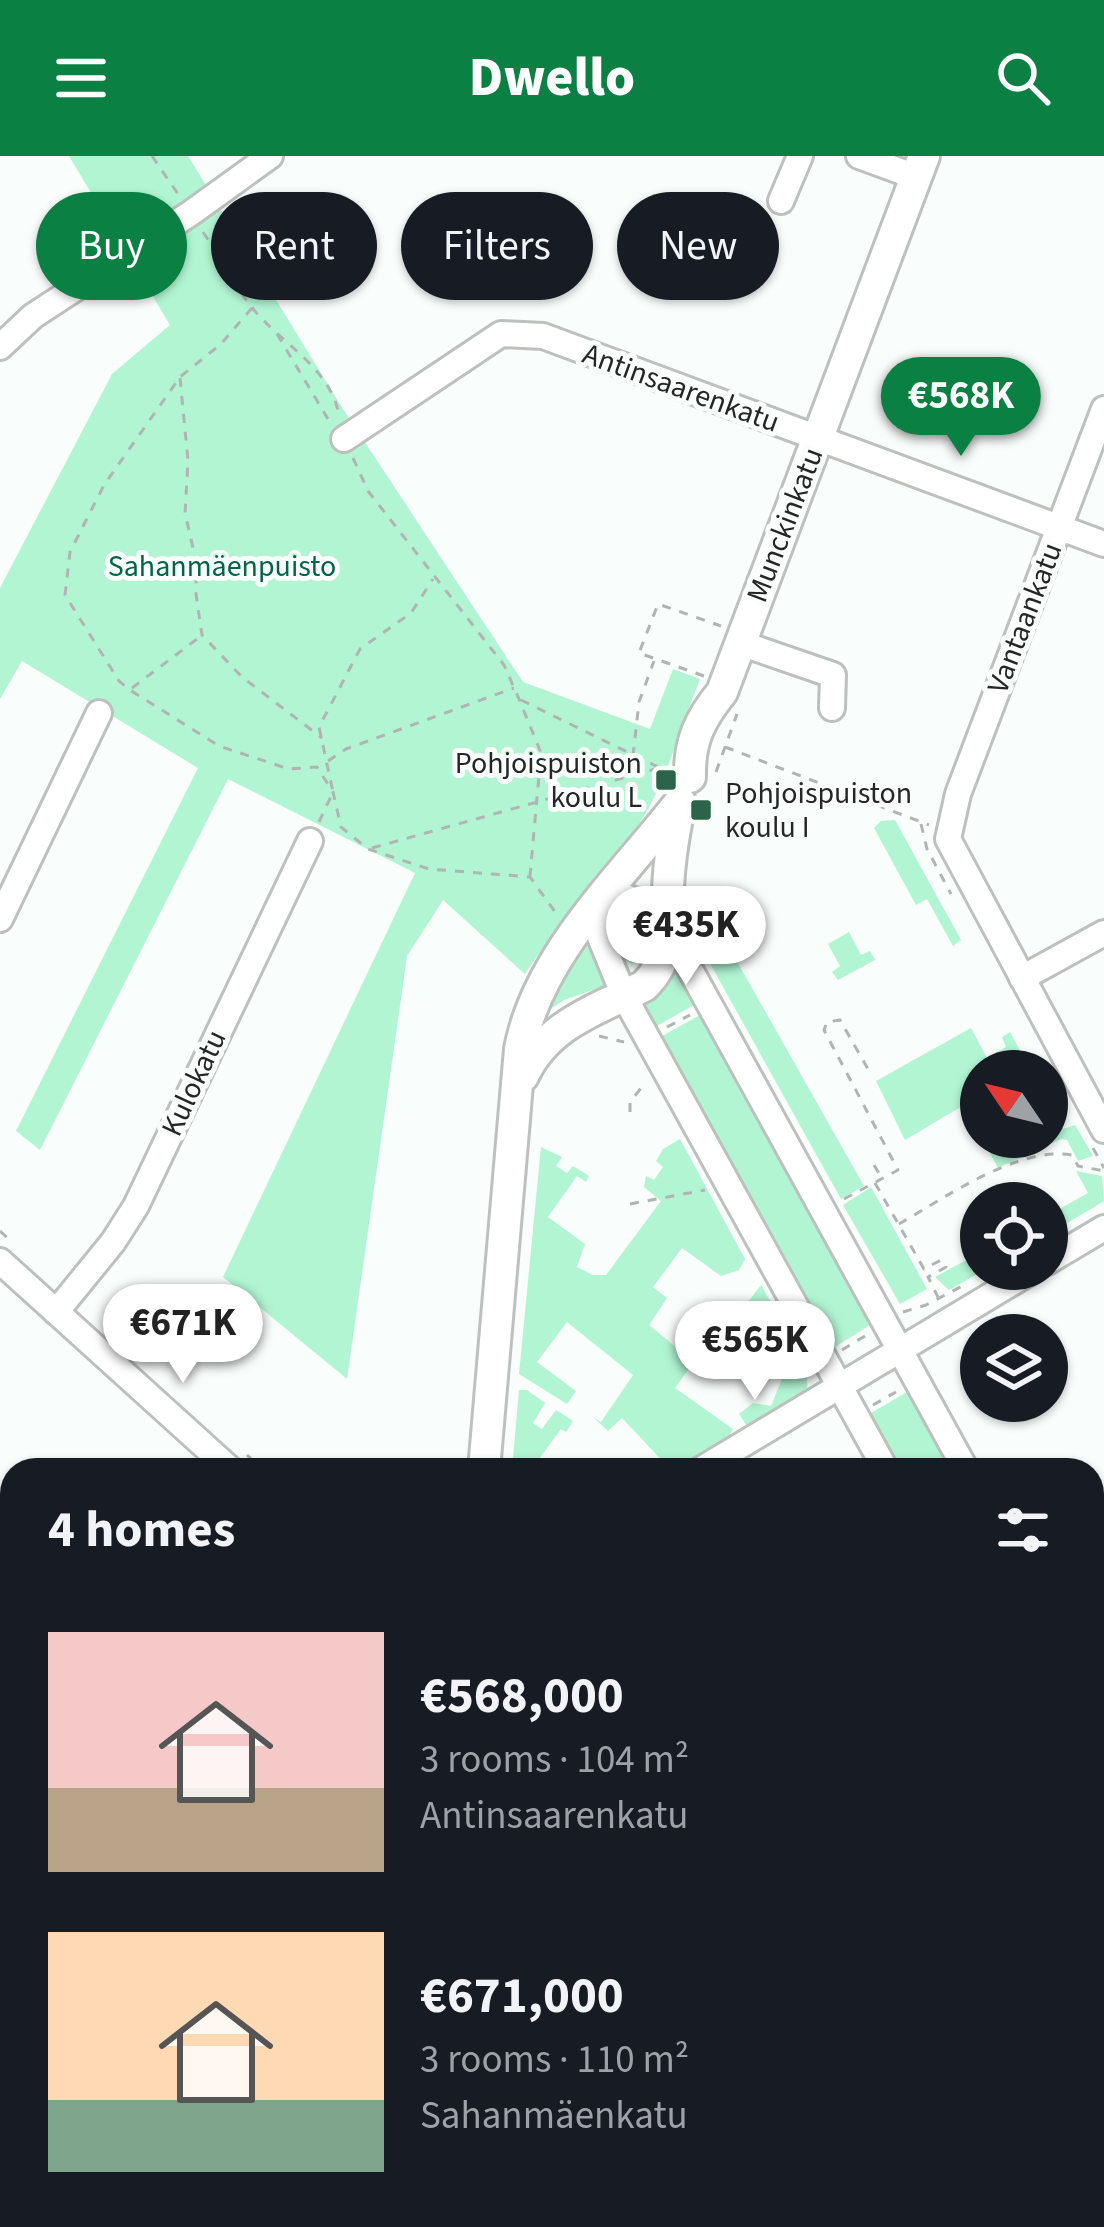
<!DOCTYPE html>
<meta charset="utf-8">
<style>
body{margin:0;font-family:"Source Sans 3",sans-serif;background:#20242c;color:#f1f3f6;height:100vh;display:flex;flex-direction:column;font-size:45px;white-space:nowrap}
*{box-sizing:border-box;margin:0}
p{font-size:39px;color:#9ea1a6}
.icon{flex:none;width:66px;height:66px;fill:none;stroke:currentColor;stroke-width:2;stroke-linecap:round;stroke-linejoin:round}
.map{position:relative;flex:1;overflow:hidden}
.details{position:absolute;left:0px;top:1302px;width:1104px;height:771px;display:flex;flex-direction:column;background:#171b24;border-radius:36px 36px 0 0;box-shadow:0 3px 9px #0004}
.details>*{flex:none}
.guide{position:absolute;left:36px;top:36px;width:1032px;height:108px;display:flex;gap:24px}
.needle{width:78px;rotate:305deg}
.fabs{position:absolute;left:960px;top:894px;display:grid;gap:24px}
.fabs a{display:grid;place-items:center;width:108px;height:108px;border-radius:50%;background:#171b24;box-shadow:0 3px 9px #0004;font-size:60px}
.price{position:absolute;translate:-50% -102px;padding:0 27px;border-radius:42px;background:#fff;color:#222;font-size:39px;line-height:78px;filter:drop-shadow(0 3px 6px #0008)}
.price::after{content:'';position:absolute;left:50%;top:72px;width:36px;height:27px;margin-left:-18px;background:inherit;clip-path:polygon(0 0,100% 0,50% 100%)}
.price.on{background:#0b8043;color:#fff}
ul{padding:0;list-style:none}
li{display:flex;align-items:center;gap:36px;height:300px;padding:0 48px}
li span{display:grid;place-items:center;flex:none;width:336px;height:240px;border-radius:0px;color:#555}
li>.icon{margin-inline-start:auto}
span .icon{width:144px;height:144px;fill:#fffc;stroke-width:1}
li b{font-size:51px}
h2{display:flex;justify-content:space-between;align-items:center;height:144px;padding:0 48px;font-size:51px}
.tag{padding:0 42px;border-radius:54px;background:#171b24;box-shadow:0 3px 9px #0004;font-size:42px;line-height:108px}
.tag.on{background:#0b8043;color:#fff}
header{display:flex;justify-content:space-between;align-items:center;height:156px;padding:0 48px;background:#0b8043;color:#fff;font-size:54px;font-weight:800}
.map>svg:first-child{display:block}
</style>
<header><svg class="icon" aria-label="menu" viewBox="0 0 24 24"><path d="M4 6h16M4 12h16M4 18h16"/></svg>Dwello<svg class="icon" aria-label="search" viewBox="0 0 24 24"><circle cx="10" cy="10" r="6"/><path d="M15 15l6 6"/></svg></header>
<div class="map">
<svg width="1104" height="2071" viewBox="0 0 1104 2071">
<rect width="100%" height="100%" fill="#f9fdfb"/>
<g fill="#b2f5d3">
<path d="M69,0H188L341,250L523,526L650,573L673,513L700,523C683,565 670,613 648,653C615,713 562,761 525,818L443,744L407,800L347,1223L223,1121L415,717L228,623L40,994L16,975L198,612L22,505L0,543V432L112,218L170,169Z"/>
<polygon points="895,664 961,784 953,790 927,743 916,749 874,672 881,665"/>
<polygon points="713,763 864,1030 841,1043 692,775"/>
<circle cx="635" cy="787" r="20"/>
<polygon points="590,774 594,801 607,829 564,844 540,860"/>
<polygon points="849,776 861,799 870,795 875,804 838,824 832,816 840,810 828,788"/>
<polygon points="673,811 694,849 657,870 642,844"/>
<polygon points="700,859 870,1169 835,1191 662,880"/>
<polygon points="971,872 987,902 1006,891 1002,881 1010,876 1031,915 981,915 981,939 905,984 876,925"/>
<polygon points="1047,944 1063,973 1075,969 1093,1000 1078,1005 1067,984 1061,983 998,1012 981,981 1047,981"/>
<polygon points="680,983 745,1103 739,1114 721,1120 682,1092 653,1131 667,1142 649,1169 677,1192 691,1176 706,1189 675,1232 733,1273 723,1289 671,1314 622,1262 608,1275 593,1261 601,1266 633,1219 567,1166 537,1206 576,1235 567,1248 519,1218 541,991 562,1001 556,1010 567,1017 573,1010 589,1020 586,1026 577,1020 548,1061 585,1088 577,1111 593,1119 606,1119 661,1045 644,1031 646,1020 654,1024 663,1011 656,1005 663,993"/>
<polygon points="1076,1015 1102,1020 1104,1045 1047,1079 1047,1060 1088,1037"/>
<polygon points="871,1031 927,1133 900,1148 843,1049"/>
<polygon points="981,1096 981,1113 986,1113 949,1134 935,1121"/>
<path d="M761,1129C775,1155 815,1210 806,1238L747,1270L739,1258L753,1247L771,1250L784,1218L732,1178L725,1187L719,1183Z"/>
<polygon points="519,1234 527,1234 545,1247 533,1267 542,1273 556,1254 573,1265 566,1276 561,1273 531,1314 512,1314"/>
<polygon points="907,1236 950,1314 902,1314 871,1257"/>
</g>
<g fill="#85d3ae">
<polygon points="1092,1935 1104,1936 1104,2071 1078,2071 1083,2061 1092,2061 1092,2056 1099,2055"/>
<polygon points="0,1939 12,1945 12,1993 0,1986"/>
<polygon points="0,2053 32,2067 33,2061 88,2061 118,2071 5,2071 0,2070"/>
<polygon points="161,2061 712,2061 715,2071 188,2071"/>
</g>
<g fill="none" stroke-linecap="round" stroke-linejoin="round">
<g stroke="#bdc1be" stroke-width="30">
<g id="minor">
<polyline points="859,0 916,21"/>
<polyline points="781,45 800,0"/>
<polyline points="0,191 33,160 191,57 270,0"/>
<polyline points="1104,253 958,638 948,683 1104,974"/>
<polyline points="344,283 501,178 543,180 1104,388"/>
<polyline points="740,487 833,519 832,552"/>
<path d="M607,738C637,740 654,753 670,777L966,1314"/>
<polyline points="600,747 600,781 624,840 886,1314"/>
<polyline points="0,763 99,557"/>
<polyline points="1022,822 1104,777"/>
<polyline points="0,1105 231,1314"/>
<polyline points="1047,1106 1104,1072"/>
<polyline points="56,1156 113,1086 136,1050 310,685"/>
<polyline points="700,1314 1035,1113"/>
<polyline points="1092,1421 1104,1415"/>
<polyline points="0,1441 12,1452"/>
<polyline points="1092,1547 1104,1569"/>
<polyline points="1092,1632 1104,1642"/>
<polyline points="0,1755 12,1761"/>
<polyline points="966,2063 967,2061"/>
</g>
</g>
<g stroke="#bdc1be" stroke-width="36">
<g id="major">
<path d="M690,621C689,585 700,563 722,536L924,0"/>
<path d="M523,920C547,868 596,854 644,830C672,803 667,775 668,740C668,710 673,681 679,652"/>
<path d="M484,1314L520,893C538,798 622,721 680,646"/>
<polyline points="0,1625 12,1622"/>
<polyline points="1092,1834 1104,1839"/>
</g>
</g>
<g stroke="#b1b4b3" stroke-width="3" stroke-dasharray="9 9" stroke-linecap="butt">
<polyline points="152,0 178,38"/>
<path d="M203,76C219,100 233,126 250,149C278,186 330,210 339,259"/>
<polyline points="252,152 221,188 180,221 104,329 70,396 65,439 119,525 130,534 219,590 289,613 317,611 333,636 341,671 368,693 429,713 530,721 558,760"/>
<polyline points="277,178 331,268"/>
<polyline points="180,222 188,305 185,357 196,405 196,438 202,479 242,521 322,582"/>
<polyline points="353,302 368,335 504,509 519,543 541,597 530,720"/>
<polyline points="704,520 639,497 658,448 721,470"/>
<polyline points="132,532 201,480"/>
<polyline points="521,544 658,611"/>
<polyline points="725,591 929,669"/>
<polyline points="328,605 346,593 514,532"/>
<polyline points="716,616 737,558"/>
<polyline points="631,618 639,546 654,505"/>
<polyline points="319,666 333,636 319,571 360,493 411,457 433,423"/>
<polyline points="921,668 927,693 951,738"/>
<polyline points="372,692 659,612"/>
<polyline points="667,871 690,859"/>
<polyline points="599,880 624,886"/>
<polyline points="630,956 630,946 645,927"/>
<polyline points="1093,992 1104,1012"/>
<polyline points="874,1009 881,1021"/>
<polyline points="875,1027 924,1113 941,1104 946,1111 928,1121 938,1141"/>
<polyline points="844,1043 898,1014 824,874 827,866 840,864 872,920"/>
<polyline points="630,1048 705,1034"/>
<path d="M899,1068C946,1041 1018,990 1072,999L1078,1010L1104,1015"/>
<polyline points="0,1075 13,1087"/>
<polyline points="903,1156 926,1149 966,1128"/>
<polyline points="842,1194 865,1180"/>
<polyline points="873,1249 896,1236"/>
<polyline points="247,1299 263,1314"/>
<polyline points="1092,1509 1100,1525"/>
<polyline points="1092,1662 1104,1678"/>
<polyline points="1092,1801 1104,1804"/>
<polyline points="0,1976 12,1983"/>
<polyline points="186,2061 212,2071"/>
<polyline points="451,2061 454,2071"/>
<polyline points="752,2065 752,2061"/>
<polyline points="620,2071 626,2061"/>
<polyline points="858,2071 859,2061"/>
</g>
<use href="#minor" stroke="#fff" stroke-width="24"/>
<use href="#major" stroke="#fff" stroke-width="30"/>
<g stroke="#505150" stroke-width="6">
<polyline points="0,2000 12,2006"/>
<polyline points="129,2061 156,2071"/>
</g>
</g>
<g fill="#2c634b" stroke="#f9fdfb" stroke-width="4.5">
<rect x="654" y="612" width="24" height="24" rx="6"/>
<rect x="689" y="642" width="24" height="24" rx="6"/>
</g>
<g text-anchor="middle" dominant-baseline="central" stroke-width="10" stroke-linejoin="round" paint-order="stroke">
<g font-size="30" fill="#252625" stroke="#f9fdfb">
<text transform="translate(681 232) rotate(20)">Antinsaarenkatu</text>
<text transform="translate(785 369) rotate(-69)">Munckinkatu</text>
<text transform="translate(1025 462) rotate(-69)">Vantaankatu</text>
<text transform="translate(194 927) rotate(-65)">Kulokatu</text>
</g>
<g font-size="30" fill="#006645" stroke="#f9fdfb">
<text x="222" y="410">Sahanmäenpuisto</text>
</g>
<g font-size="30" fill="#252625" stroke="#f9fdfb" text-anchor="end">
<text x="642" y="607">Pohjoispuiston<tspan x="642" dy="34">koulu L</tspan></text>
<text x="725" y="637" text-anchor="start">Pohjoispuiston<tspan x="725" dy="34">koulu I</tspan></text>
</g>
</g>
</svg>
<div class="fabs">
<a><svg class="needle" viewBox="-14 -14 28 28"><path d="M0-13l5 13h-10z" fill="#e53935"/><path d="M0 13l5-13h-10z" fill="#9ea1a6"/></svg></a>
<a><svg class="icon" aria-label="locate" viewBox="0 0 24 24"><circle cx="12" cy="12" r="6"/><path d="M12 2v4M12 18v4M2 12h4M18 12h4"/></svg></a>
<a><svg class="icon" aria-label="layers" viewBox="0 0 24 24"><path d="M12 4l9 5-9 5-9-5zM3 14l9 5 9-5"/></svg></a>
</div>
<b class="price on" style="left:961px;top:303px">€568K</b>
<b class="price" style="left:686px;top:832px">€435K</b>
<b class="price" style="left:183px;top:1230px">€671K</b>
<b class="price" style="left:755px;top:1247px">€565K</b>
<div class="guide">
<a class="tag on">Buy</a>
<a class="tag">Rent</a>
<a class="tag">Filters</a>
<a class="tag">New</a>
</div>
<section class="details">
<h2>4 homes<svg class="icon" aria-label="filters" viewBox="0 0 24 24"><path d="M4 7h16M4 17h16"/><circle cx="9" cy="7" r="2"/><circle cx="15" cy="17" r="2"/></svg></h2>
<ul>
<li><span style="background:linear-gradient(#f6c9c9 65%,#b9a48a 0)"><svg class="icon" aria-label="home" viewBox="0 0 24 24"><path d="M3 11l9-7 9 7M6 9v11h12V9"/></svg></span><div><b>€568,000</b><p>3 rooms · 104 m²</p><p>Antinsaarenkatu</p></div></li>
<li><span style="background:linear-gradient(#ffd9b3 70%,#7fa58c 0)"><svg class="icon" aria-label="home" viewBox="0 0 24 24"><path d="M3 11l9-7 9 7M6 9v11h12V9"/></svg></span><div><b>€671,000</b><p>3 rooms · 110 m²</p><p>Sahanmäenkatu</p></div></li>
</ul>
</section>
</div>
